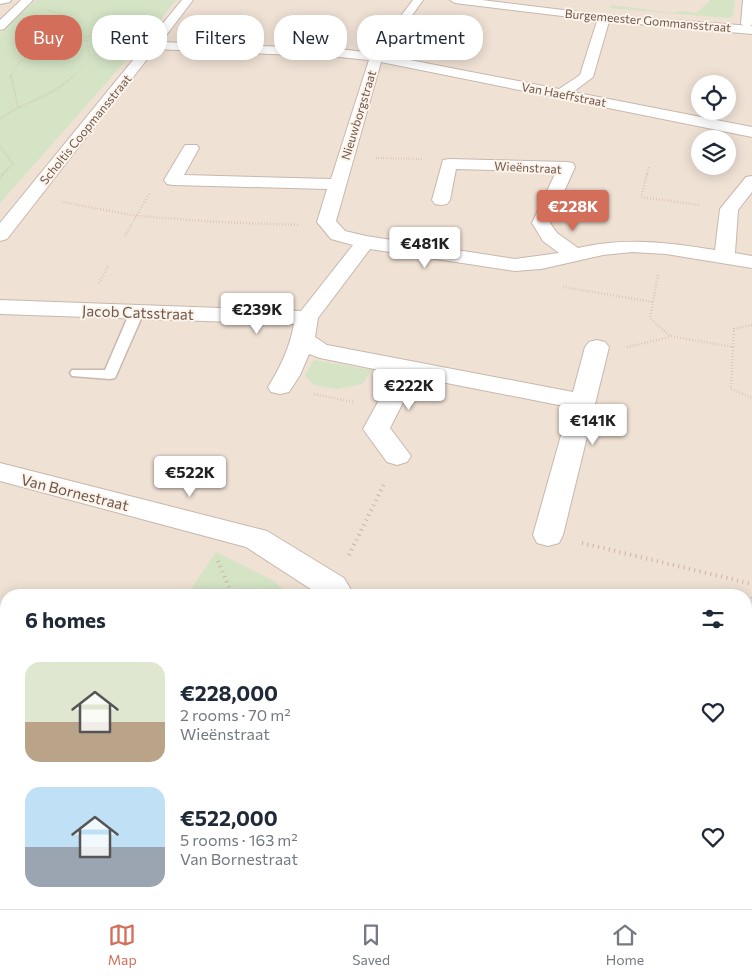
<!DOCTYPE html>
<meta charset="utf-8">
<style>
body{margin:0;font-family:Commissioner,sans-serif;background:#f2f2f3;color:#1f2937;height:100vh;display:flex;flex-direction:column;font-size:19px;white-space:nowrap}
*{box-sizing:border-box;margin:0}
p{font-size:16px;color:#747a83}
.icon{flex:none;width:28px;height:28px;fill:none;stroke:currentColor;stroke-width:2;stroke-linecap:round;stroke-linejoin:round}
.map{position:relative;flex:1;overflow:hidden}
.sheet{position:absolute;left:0px;top:589px;width:752px;height:321px;display:flex;flex-direction:column;background:#fff;border-radius:20px 20px 0 0;box-shadow:0 2px 12px #0003}
.sheet>*{flex:none}
.guide{position:absolute;left:15px;top:15px;width:500px;height:45px;display:flex;gap:10px}
.controls{position:absolute;left:691px;top:75px;display:grid;gap:10px}
.controls a{display:grid;place-items:center;width:45px;height:45px;border-radius:50%;background:#fff;box-shadow:0 2px 12px #0003;font-size:25px}
.price{position:absolute;translate:-50% -42px;padding:0 11px;border-radius:5px;background:#fff;color:#222;font-size:16px;line-height:32px;filter:drop-shadow(0 1px 2px #0008)}
.price::after{content:'';position:absolute;left:50%;top:30px;width:15px;height:11px;margin-left:-8px;background:inherit;clip-path:polygon(0 0,100% 0,50% 100%)}
.price.on{background:#d26e5a;color:#fff}
ul{padding:0;list-style:none}
li{display:flex;align-items:center;gap:15px;height:125px;padding:0 25px}
li span{display:grid;place-items:center;flex:none;width:140px;height:100px;border-radius:15px;color:#555}
li>.icon{margin-inline-start:auto}
span .icon{width:60px;height:60px;fill:#fffc;stroke-width:1}
li b{font-size:21px}
h2{display:flex;justify-content:space-between;align-items:center;height:60px;padding:0 25px;font-size:21px}
.pill{padding:0 18px;border-radius:20px;background:#fff;box-shadow:0 2px 12px #0003;font-size:18px;line-height:45px}
.pill.on{background:#d26e5a;color:#fff}
.tabs{display:flex;justify-content:space-around;align-items:center;height:70px;border-top:1px solid #e0e1e3;background:#fff;font-size:14px;color:#747a83}
.tabs a{display:grid;justify-items:center;gap:2px}
.tabs .on{color:#d26e5a}
.map>svg:first-child{display:block}
</style>
<div class="map">
<svg width="752" height="909" viewBox="0 0 752 909">
<rect width="100%" height="100%" fill="#f9f0e5"/>
<path fill="#efe1d4" fill-rule="evenodd" d="M0,0H752V909H0ZM700,84H728V111H700ZM700,139H728V166H700ZM6,595H746V904H6Z"/>
<g fill="#d4e4c5">
<polygon points="38,0 176,0 151,32 0,203 0,34 30,5"/>
<polygon points="711,0 735,0 733,16 728,18 609,8 613,5 673,13 681,11 696,13"/>
<polygon points="314,360 372,370 362,384 338,389 314,385 305,375"/>
<polygon points="216,552 272,580 291,595 187,595"/>
</g>
<g fill="none" stroke-linecap="round" stroke-linejoin="round">
<g stroke="#c8b7ad" stroke-width="3">
<polygon id="service" points="137,308 144,312 115,378 110,379 72,376 70,373 72,370 105,370 130,312"/>
</g>
<g stroke="#c8b7ad" stroke-width="2">
<g id="minor">
<polygon points="21,0 33,0 4,29 0,30 0,20"/>
<path d="M182,0H193L161,42L339,49L373,53L413,0H423L384,55L559,89L580,75L598,18L604,15L610,18L593,77L573,92L752,127V137L381,62L336,221L345,231L366,236L515,259L559,253L543,241L532,223L556,172L456,169L450,200L447,204L441,205L435,204L432,200L443,160L449,159L567,162L573,163L575,167L550,223L557,233L578,248C625,237 668,242 715,250L720,209L746,177L752,176V192L738,210L735,253L752,256V268L666,254L632,252L603,255L541,269L515,271L370,249L318,318L315,337L327,345L573,392L585,347L589,342L597,340L605,342L609,347L563,535L559,543L548,546L537,543L533,535L569,407L416,377L390,428L411,456L407,462L397,465L387,462L363,429L394,373L320,358L309,354L300,375L289,392L280,394L271,392L268,387C280,368 290,347 294,324L0,314V300L301,311L353,245L331,239L317,222L327,189L173,185L167,184L164,180L185,145H197L199,148L184,175L331,179L369,60L339,57L155,49L7,239L0,241V223Z"/>
<polygon points="743,0 752,0 752,25 747,27 741,24"/>
<polygon points="0,463 267,531 344,578 354,595 320,595 246,547 0,481"/>
<polygon points="746,882 752,884 752,909 724,909 722,904 746,904"/>
</g>
</g>
<g stroke="#c8b7ad" stroke-width="2">
<g id="tertiary">
<polygon points="0,0 11,0 10,2 0,4"/>
<polygon points="450,0 482,0 604,15 752,26 752,34 604,21 455,3"/>
</g>
</g>
<g stroke="#ceb2a4" stroke-width="1" stroke-dasharray="0.5 2" stroke-linecap="butt">
<polyline points="48,10 70,17 74,25 72,32 86,37 90,59 72,78"/>
<polyline points="86,37 137,19"/>
<polyline points="57,41 75,39 87,41"/>
<polyline points="10,78 17,64 36,50 72,32"/>
</g>
<g stroke="#ceb2a4" stroke-width="2" stroke-dasharray="0.5 2" stroke-linecap="butt">
<polyline points="11,76 18,107"/>
<path d="M0,119C24,101 49,99 73,76"/>
<polyline points="0,146 13,164 2,175"/>
<polyline points="376,158 423,159"/>
<polyline points="647,175 649,166"/>
</g>
<g stroke="#ceb2a4" stroke-width="2.5" stroke-dasharray="0.5 2.5" stroke-linecap="butt">
<polyline points="647,174 641,197 700,205"/>
<polyline points="0,177 3,174"/>
<polyline points="62,202 137,216 217,222 299,225"/>
<polyline points="125,236 149,194"/>
<polyline points="658,275 650,318 670,336 733,347 731,389 752,398"/>
<polyline points="99,283 108,266"/>
<polyline points="563,287 653,302"/>
<polyline points="627,347 670,337"/>
<polyline points="733,347 734,329 752,325"/>
<polyline points="314,394 354,402"/>
</g>
<g stroke="#ceb2a4" stroke-width="4" stroke-dasharray="1 4.5" stroke-linecap="butt">
<polyline points="582,543 752,584"/>
<polyline points="349,555 385,482"/>
<polyline points="218,561 232,595"/>
<polyline points="746,608 752,598"/>
</g>
<polyline stroke="#ceb2a4" stroke-width="4.5" stroke-dasharray="2 5.5" stroke-linecap="butt" points="663,904 663,909"/>
<use href="#service" fill="#fff" fill-rule="evenodd"/>
<use href="#minor" fill="#fff" fill-rule="evenodd"/>
<use href="#tertiary" fill="#fff" fill-rule="evenodd"/>
</g>
<g text-anchor="middle" dominant-baseline="central" stroke-width="4" stroke-linejoin="round" paint-order="stroke">
<g font-size="12" fill="#6e574e" stroke="#fcf4ea">
<text transform="translate(648 20) rotate(5)">Burgemeester Gommansstraat</text>
<text transform="translate(564 94) rotate(11)">Van Haeffstraat</text>
<text transform="translate(358 115) rotate(-73)">Nieuwborgstraat</text>
<text transform="translate(85 129) rotate(-51)">Scholtis Coopmansstraat</text>
<text transform="translate(528 167) rotate(3)">Wieënstraat</text>
</g>
<g font-size="15" fill="#6e574e" stroke="#fcf4ea">
<text transform="translate(138 312) rotate(2)">Jacob Catsstraat</text>
<text transform="translate(75 492) rotate(14)">Van Bornestraat</text>
</g>
</g>
</svg>
<div class="controls">
<a><svg class="icon" aria-label="locate" viewBox="0 0 24 24"><circle cx="12" cy="12" r="6"/><path d="M12 2v4M12 18v4M2 12h4M18 12h4"/></svg></a>
<a><svg class="icon" aria-label="layers" viewBox="0 0 24 24"><path d="M12 4l9 5-9 5-9-5zM3 14l9 5 9-5"/></svg></a>
</div>
<b class="price on" style="left:573px;top:232px">€228K</b>
<b class="price" style="left:425px;top:269px">€481K</b>
<b class="price" style="left:257px;top:335px">€239K</b>
<b class="price" style="left:409px;top:411px">€222K</b>
<b class="price" style="left:593px;top:446px">€141K</b>
<b class="price" style="left:190px;top:498px">€522K</b>
<div class="guide">
<a class="pill on">Buy</a>
<a class="pill">Rent</a>
<a class="pill">Filters</a>
<a class="pill">New</a>
<a class="pill">Apartment</a>
</div>
<section class="sheet">
<h2>6 homes<svg class="icon" aria-label="filters" viewBox="0 0 24 24"><path d="M4 7h16M4 17h16"/><circle cx="9" cy="7" r="2"/><circle cx="15" cy="17" r="2"/></svg></h2>
<ul>
<li><span style="background:linear-gradient(#dfe7d0 60%,#b9a48a 0)"><svg class="icon" aria-label="home" viewBox="0 0 24 24"><path d="M3 11l9-7 9 7M6 9v11h12V9"/></svg></span><div><b>€228,000</b><p>2 rooms · 70 m²</p><p>Wieënstraat</p></div><svg class="icon" aria-label="heart" viewBox="0 0 24 24"><path d="M12 20l-8-8c-3-5 5-10 8-4 3-6 11-1 8 4z"/></svg></li>
<li><span style="background:linear-gradient(#bfe0f5 60%,#9aa5b1 0)"><svg class="icon" aria-label="home" viewBox="0 0 24 24"><path d="M3 11l9-7 9 7M6 9v11h12V9"/></svg></span><div><b>€522,000</b><p>5 rooms · 163 m²</p><p>Van Bornestraat</p></div><svg class="icon" aria-label="heart" viewBox="0 0 24 24"><path d="M12 20l-8-8c-3-5 5-10 8-4 3-6 11-1 8 4z"/></svg></li>
</ul>
</section>
</div>
<nav class="tabs">
<a class="on"><svg class="icon" aria-label="map" viewBox="0 0 24 24"><path d="M3 6l6-2 6 2 6-2v14l-6 2-6-2-6 2zM9 4v14M15 6v14"/></svg>Map</a>
<a><svg class="icon" aria-label="saved" viewBox="0 0 24 24"><path d="M7 4h10v16l-5-4-5 4z"/></svg>Saved</a>
<a><svg class="icon" aria-label="home" viewBox="0 0 24 24"><path d="M3 11l9-7 9 7M6 9v11h12V9"/></svg>Home</a>
</nav>
